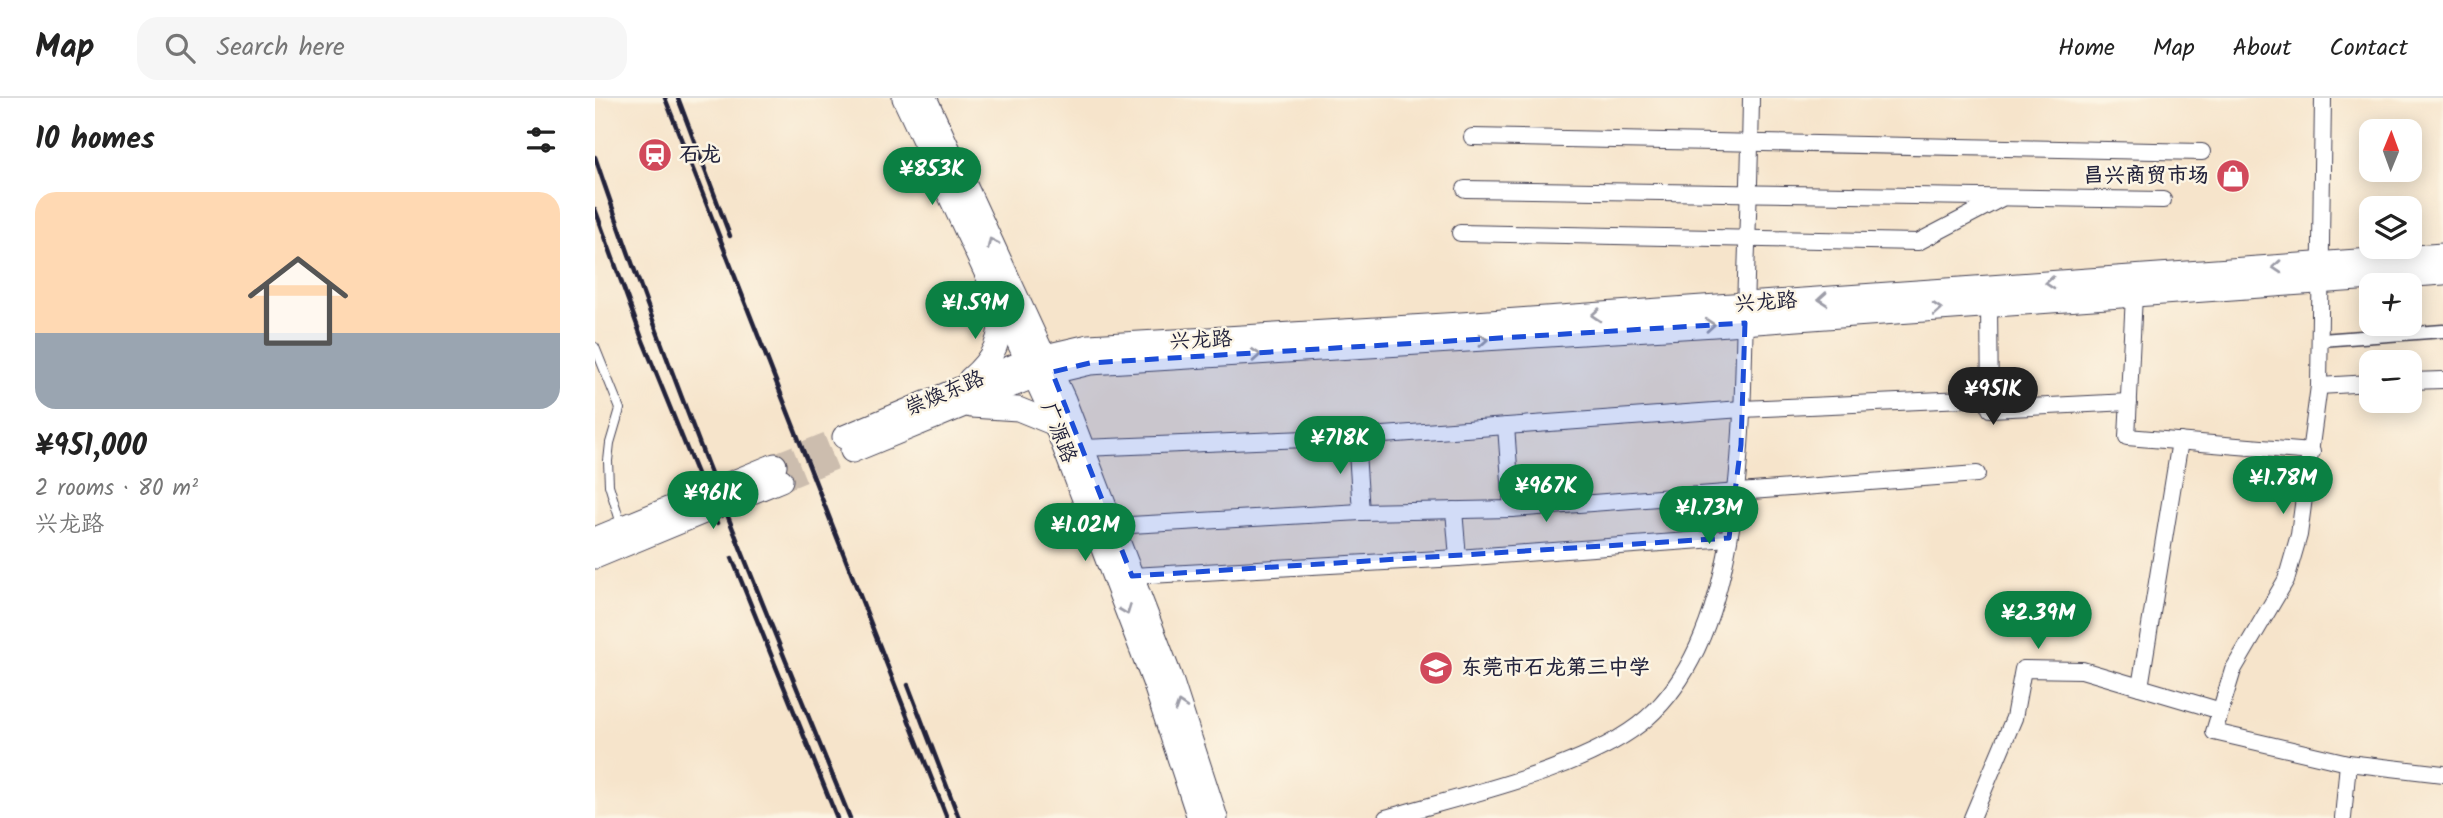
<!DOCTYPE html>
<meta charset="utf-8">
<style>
body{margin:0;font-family:Kalam,"LXGW WenKai TC",sans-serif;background:#f6f6f6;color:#222;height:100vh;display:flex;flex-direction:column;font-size:26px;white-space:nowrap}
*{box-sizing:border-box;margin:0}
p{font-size:23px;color:#767676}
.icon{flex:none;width:38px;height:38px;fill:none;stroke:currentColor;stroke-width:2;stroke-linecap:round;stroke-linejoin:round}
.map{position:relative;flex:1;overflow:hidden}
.side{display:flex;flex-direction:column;background:#fff;width:595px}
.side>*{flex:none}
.needle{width:46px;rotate:1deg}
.fabs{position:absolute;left:1764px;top:21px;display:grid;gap:14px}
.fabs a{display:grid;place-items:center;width:63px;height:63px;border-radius:14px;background:#fff;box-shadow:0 4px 18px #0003;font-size:35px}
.price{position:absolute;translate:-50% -60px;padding:0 16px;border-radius:24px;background:#0b8043;color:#fff;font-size:23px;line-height:46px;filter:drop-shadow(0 2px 4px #0008)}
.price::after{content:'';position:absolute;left:50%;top:42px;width:21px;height:16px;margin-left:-10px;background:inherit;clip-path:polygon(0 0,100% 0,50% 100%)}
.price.current{background:#222;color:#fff}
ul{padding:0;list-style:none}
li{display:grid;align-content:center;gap:14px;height:371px;padding:0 35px}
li+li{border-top:2px solid #e0e0e0}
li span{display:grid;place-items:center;height:217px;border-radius:21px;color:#555}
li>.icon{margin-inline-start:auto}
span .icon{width:126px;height:126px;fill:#fffc;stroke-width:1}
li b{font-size:30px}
h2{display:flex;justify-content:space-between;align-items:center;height:84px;padding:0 35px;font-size:30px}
header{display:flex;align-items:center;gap:42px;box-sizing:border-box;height:98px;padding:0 35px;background:#fff;border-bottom:2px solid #e0e0e0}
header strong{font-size:33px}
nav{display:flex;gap:38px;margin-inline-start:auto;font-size:24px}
.search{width:490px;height:63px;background:#f6f6f6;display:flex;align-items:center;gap:18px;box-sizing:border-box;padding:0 24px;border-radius:21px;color:#767676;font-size:26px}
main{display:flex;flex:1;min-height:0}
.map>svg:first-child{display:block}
</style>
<header>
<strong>Map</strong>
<div class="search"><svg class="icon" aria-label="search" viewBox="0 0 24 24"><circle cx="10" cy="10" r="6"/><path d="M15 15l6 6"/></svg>Search here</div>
<nav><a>Home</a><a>Map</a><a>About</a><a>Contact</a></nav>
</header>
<main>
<section class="side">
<h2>10 homes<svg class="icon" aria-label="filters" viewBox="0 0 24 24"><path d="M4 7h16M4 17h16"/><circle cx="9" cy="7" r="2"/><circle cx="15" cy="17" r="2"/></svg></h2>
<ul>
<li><span style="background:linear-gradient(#ffd9b3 65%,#9aa5b1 0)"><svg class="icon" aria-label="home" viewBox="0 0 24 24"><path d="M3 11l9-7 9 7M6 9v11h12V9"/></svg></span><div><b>¥951,000</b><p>2 rooms · 80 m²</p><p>兴龙路</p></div></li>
</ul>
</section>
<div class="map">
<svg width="1848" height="720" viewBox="0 0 1848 720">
<rect width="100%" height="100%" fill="#fcf5e5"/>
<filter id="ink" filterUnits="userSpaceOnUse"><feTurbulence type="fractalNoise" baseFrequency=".0143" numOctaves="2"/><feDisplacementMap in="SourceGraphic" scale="14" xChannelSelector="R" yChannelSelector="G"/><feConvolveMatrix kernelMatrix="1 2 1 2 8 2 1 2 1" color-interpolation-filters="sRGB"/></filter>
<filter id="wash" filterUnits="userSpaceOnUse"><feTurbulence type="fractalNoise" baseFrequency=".00686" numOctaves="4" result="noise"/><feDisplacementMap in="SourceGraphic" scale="28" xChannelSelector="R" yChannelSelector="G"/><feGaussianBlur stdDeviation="1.57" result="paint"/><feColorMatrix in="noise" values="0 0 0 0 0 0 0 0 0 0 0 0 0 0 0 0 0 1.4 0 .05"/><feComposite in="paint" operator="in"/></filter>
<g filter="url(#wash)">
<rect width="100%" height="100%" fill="#f6e4cb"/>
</g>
<g filter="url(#ink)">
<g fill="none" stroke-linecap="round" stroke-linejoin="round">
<g stroke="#ccbdae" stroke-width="23" stroke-dasharray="23 11" stroke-linecap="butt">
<polyline points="180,367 249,339"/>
<polyline points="186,382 257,353"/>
</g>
<g stroke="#423f51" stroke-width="10">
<polyline id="service" points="0,249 25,311 15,345 13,363 14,387 26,426"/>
</g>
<g stroke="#423f51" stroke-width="15">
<polyline id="pedestrian" points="1726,242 1848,233"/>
</g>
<g stroke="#423f51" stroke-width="18">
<g id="minor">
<polyline points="1728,0 1724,288 1704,437 1691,482 1638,572 1619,634 1753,665 1748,720"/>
<polyline points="877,39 1607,54"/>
<polyline points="870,91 1568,102"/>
<polyline points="865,135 1323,144 1405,101"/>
<polyline points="1539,197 1532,339 1717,354"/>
<polyline points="1394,207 1395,311 1534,304"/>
<polyline points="1815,283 1848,282"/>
<polyline points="1724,288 1776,285"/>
<polyline points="911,328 917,411"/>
<polyline points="761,339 766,414"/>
<polyline points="488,350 761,339 1147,311 1392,300"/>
<polyline points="859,412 863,460"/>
<polyline points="518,428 766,414 917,411 1382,376"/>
<polyline points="537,478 863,460 1134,440"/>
<polyline points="1545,589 1585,343"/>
<polyline points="1753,665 1848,676"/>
<path d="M791,720C866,698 995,671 1052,620C1149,535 1147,331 1150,212C1152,141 1155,71 1156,0"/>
<polyline points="1377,720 1419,620 1428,571 1487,572 1626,613"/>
</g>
</g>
<g stroke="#423f51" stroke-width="25">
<g id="secondary">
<polyline points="309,0 453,307 559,584 604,720"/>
<polyline points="330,0 469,302 575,578 621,720"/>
<path d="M375,281C399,261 408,240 405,208"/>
<polyline points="376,308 423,311 460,326"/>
<polyline points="249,339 433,262 494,248 866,226 1848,157"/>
<polyline points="257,353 440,278 495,265 1120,227 1848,175"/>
<polyline points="0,441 180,367"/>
<polyline points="0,459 186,382"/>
</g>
</g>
<use href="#service" stroke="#fff" stroke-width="8"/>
<use href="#pedestrian" stroke="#fff" stroke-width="12"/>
<use href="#minor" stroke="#fff" stroke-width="16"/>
<use href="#secondary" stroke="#fff" stroke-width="23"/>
<g stroke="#22223b" stroke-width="4.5">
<polyline points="70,0 352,720"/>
<polyline points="83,0 135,138"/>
<path d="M0,59C76,283 165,501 255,720"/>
<polyline points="0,111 46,238 122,425"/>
<polyline points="137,460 242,720"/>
<polyline points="313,587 364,720"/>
</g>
</g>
<defs><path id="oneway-chevron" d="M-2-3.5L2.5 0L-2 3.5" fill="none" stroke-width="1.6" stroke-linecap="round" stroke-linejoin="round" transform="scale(1.75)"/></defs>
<g stroke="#9c9ca7">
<use href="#oneway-chevron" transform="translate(397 145) rotate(-115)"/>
<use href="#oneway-chevron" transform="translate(1682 169) rotate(176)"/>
<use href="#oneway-chevron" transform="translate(1455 185) rotate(176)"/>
<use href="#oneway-chevron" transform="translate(1228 201) rotate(176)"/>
<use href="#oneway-chevron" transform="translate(1342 211) rotate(-4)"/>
<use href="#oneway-chevron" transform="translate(1001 217) rotate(176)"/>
<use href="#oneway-chevron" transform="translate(1115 227) rotate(-4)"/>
<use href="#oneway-chevron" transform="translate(888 242) rotate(-4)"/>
<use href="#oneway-chevron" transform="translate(661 257) rotate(-4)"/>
<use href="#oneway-chevron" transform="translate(531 512) rotate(69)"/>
<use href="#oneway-chevron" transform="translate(585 608) rotate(-108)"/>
</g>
</g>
<path fill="#1d4ed8" fill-opacity="0.2" stroke="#1d4ed8" stroke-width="5" stroke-dasharray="14 9" stroke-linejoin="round" d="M1150,225L1146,347L1134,440L537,478L457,274L495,265Z"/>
<defs>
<g id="station-disc" transform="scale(1.75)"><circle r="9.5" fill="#d1495b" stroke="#fcf5e5"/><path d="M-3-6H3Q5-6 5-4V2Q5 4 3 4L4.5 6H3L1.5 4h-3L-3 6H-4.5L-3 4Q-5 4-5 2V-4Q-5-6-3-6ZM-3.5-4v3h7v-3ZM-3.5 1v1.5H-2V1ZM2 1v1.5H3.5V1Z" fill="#fff"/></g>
<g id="shop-disc" transform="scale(1.75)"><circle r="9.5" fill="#d1495b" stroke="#fcf5e5"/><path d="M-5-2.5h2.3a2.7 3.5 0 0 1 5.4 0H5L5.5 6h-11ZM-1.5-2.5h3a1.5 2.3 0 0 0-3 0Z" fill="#fff"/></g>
<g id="school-disc" transform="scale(1.75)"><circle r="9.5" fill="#d1495b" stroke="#fcf5e5"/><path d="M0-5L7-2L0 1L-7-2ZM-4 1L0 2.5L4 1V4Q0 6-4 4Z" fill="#fff"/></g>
</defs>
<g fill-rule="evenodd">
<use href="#station-disc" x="60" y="57"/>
<use href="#shop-disc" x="1638" y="78"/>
<use href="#school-disc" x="841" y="570"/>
</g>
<g text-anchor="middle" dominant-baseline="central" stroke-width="5" stroke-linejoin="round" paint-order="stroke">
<g font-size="21" font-weight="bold" fill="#22223b" stroke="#fcf5e5" text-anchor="start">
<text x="84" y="57">石龙</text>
<text x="1614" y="78" text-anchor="end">昌兴商贸市场</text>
<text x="866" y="570">东莞市石龙第三中学</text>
</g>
<g font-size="21" fill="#22223b" stroke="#fcf5e5">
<text transform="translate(1171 205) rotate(-4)">兴龙路</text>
<text transform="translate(606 243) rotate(-3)">兴龙路</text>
<text transform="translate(350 296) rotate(-23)">崇焕东路</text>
<text transform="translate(463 335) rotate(69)">广源路</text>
</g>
</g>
</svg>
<div class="fabs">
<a><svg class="needle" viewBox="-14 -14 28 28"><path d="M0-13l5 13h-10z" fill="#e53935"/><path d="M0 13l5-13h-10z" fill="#767676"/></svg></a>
<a><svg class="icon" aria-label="layers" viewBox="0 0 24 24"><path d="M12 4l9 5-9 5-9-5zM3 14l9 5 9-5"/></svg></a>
<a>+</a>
<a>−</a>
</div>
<b class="price" style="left:337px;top:109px">¥853K</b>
<b class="price" style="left:380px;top:243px">¥1.59M</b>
<b class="price current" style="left:1398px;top:329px">¥951K</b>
<b class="price" style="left:745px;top:378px">¥718K</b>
<b class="price" style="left:1688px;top:418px">¥1.78M</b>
<b class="price" style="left:951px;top:426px">¥967K</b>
<b class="price" style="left:118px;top:433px">¥961K</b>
<b class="price" style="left:1114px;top:448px">¥1.73M</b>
<b class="price" style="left:490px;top:465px">¥1.02M</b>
<b class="price" style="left:1443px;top:553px">¥2.39M</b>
</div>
</main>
